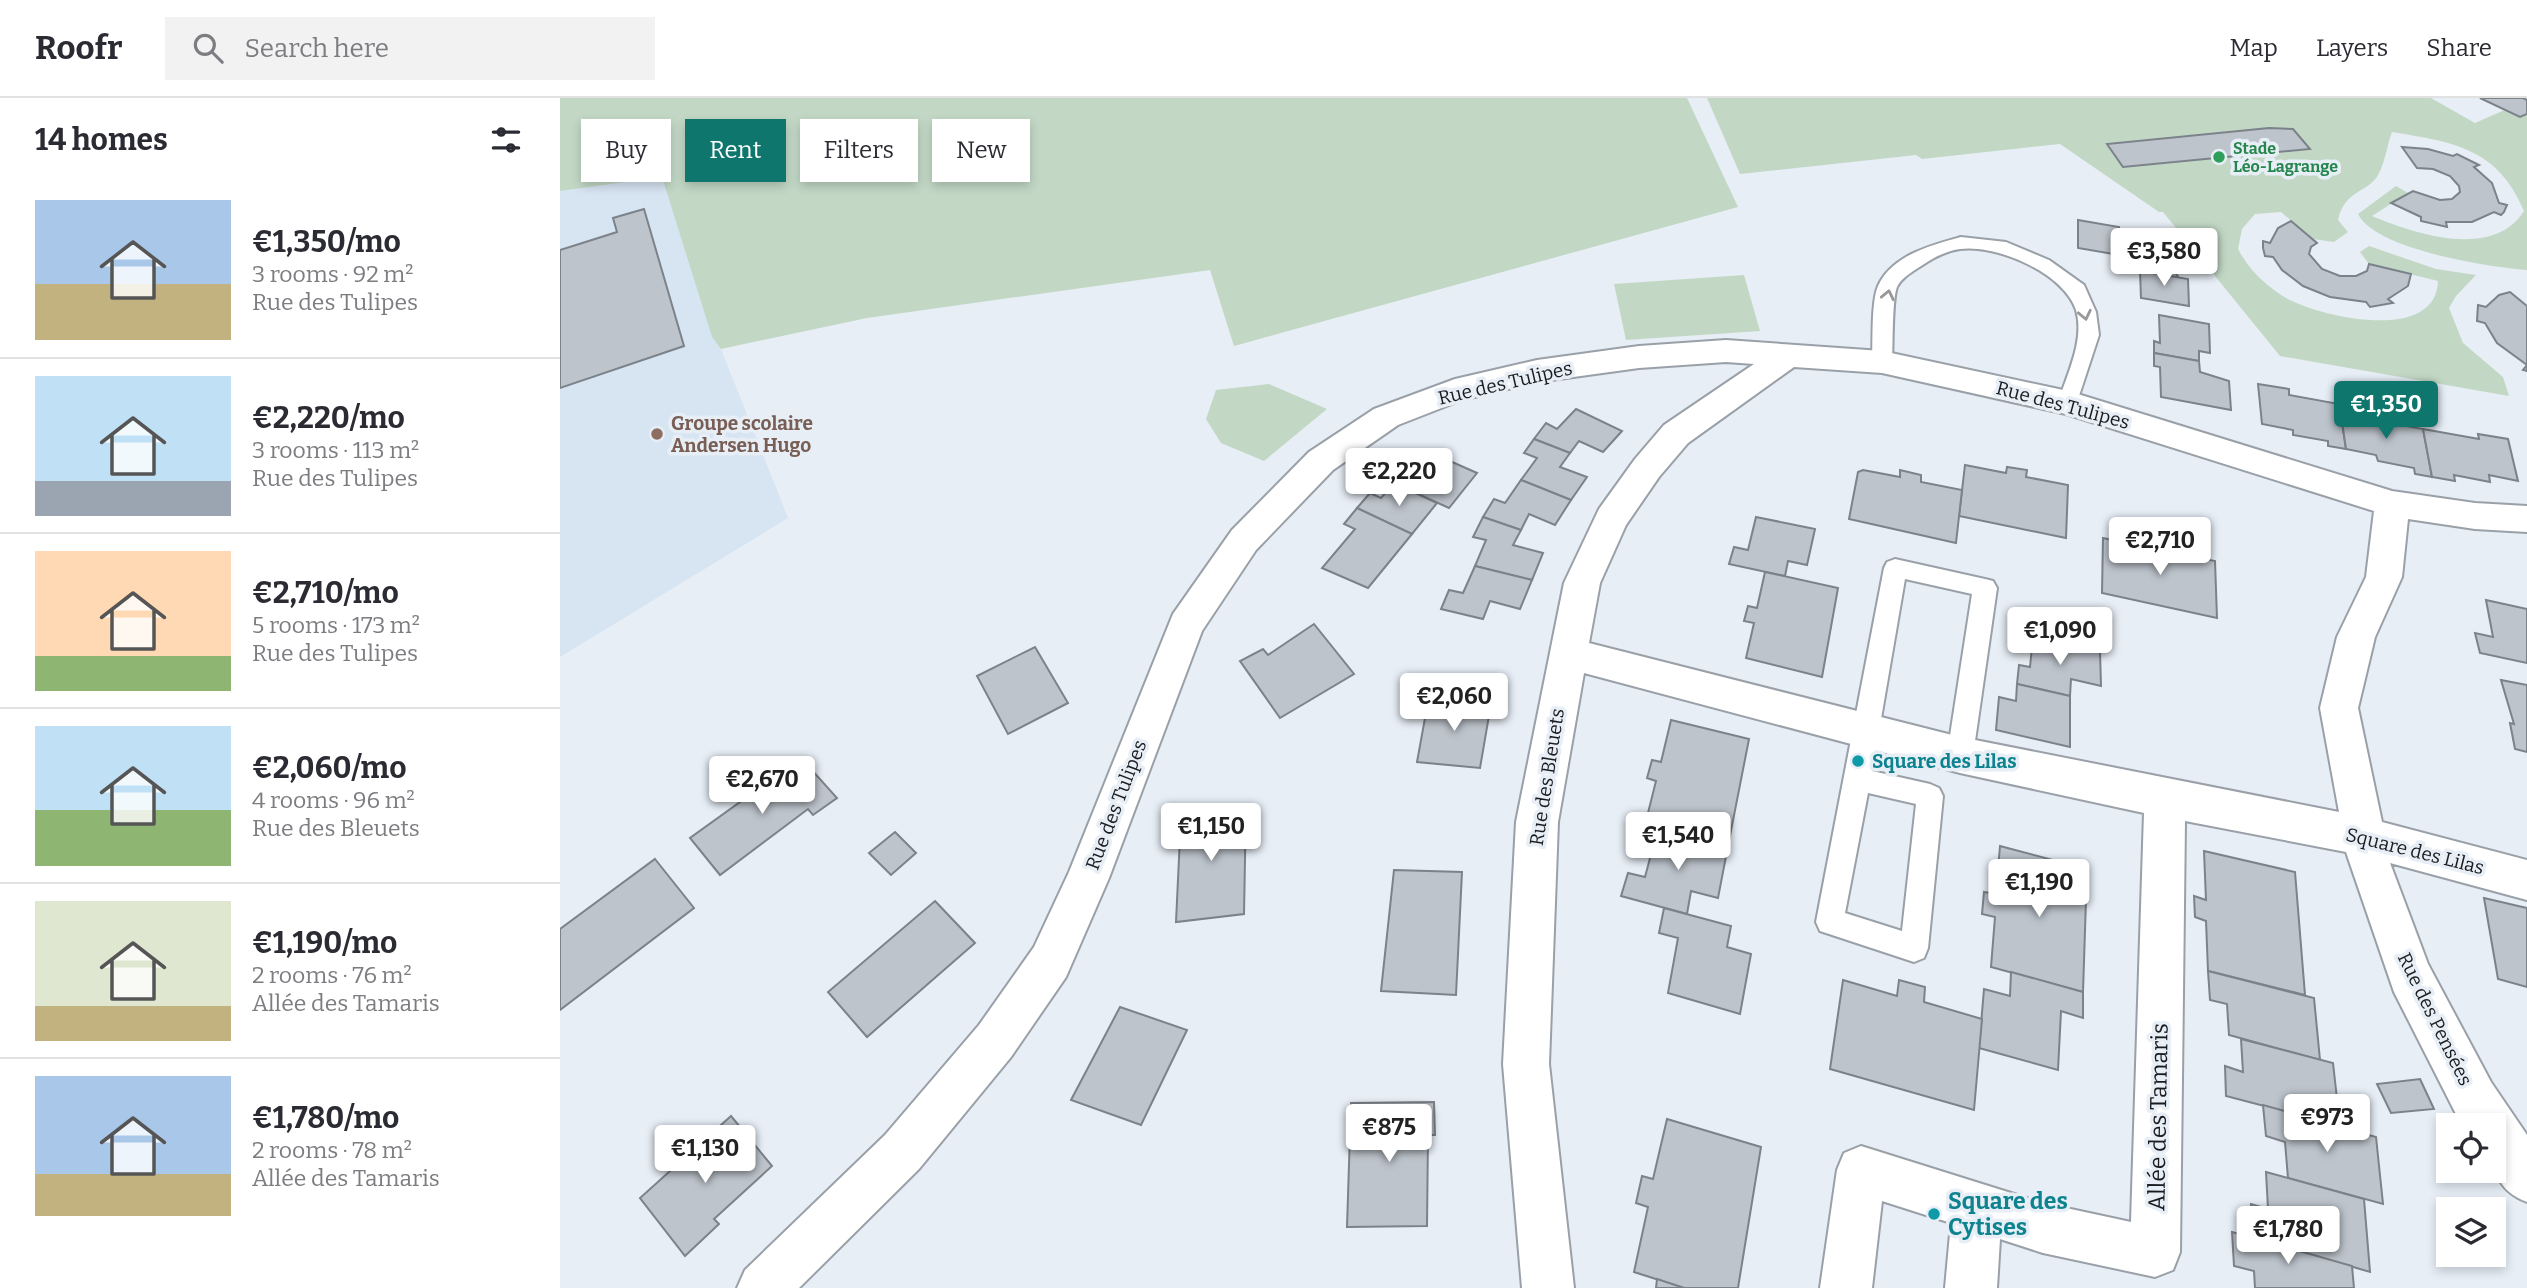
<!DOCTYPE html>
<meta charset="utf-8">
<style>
body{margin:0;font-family:Bitter,serif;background:#f2f2f3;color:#2b2b33;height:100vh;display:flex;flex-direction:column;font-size:26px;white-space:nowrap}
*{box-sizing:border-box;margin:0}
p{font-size:23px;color:#7c7c81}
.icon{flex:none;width:38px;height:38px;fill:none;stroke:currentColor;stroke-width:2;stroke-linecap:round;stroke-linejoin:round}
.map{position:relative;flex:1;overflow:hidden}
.side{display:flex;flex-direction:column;background:#fff;width:560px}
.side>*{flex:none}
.guide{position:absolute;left:21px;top:21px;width:665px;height:63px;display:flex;gap:14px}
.fabs{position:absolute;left:1876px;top:1015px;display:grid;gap:14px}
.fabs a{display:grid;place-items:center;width:70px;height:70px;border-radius:0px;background:#fff;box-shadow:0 4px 10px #0003;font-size:35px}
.price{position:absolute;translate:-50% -60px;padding:0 16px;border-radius:7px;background:#fff;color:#222;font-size:23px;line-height:46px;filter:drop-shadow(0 2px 4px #0008)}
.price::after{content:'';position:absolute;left:50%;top:42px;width:21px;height:16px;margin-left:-10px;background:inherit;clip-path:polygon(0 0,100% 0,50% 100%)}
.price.active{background:#0f766e;color:#fff}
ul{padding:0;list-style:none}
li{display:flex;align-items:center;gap:21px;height:175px;padding:0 35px}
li+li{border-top:2px solid #e1e1e2}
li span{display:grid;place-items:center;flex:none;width:196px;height:140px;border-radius:0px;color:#555}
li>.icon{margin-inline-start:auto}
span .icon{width:84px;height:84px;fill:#fffc;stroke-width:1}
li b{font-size:30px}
h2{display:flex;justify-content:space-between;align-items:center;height:84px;padding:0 35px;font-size:30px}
.pill{padding:0 24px;border-radius:0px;background:#fff;box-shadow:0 4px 10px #0003;font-size:24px;line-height:63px}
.pill.active{background:#0f766e;color:#fff}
header{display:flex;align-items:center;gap:42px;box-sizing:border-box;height:98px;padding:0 35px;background:#fff;border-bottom:2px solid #e1e1e2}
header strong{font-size:33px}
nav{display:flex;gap:38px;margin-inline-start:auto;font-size:24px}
.search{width:490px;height:63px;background:#f2f2f3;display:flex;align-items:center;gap:18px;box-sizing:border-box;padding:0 24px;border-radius:0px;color:#7c7c81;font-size:26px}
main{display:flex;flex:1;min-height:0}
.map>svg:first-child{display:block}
</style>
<header>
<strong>Roofr</strong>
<div class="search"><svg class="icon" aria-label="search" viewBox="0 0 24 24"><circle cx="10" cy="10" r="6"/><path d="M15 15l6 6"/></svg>Search here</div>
<nav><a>Map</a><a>Layers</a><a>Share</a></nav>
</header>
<main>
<section class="side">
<h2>14 homes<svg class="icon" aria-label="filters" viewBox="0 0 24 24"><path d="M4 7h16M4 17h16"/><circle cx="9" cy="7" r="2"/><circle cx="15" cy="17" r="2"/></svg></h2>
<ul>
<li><span style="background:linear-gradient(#a9c7e8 60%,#c2b280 0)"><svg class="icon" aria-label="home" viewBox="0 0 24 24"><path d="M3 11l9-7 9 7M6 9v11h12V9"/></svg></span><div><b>€1,350/mo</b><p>3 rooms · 92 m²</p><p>Rue des Tulipes</p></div></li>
<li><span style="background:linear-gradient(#bfe0f5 75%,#9aa5b1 0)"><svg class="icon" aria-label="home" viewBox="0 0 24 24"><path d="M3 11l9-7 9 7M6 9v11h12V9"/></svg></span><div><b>€2,220/mo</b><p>3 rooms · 113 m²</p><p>Rue des Tulipes</p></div></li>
<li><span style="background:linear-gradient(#ffd9b3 75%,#8fb573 0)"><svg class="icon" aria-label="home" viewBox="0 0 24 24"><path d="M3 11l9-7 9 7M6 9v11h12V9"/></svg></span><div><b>€2,710/mo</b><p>5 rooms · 173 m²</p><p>Rue des Tulipes</p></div></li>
<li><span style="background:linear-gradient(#bfe0f5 60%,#8fb573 0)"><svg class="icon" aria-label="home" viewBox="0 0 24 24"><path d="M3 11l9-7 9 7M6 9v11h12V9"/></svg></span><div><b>€2,060/mo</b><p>4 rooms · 96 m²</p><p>Rue des Bleuets</p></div></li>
<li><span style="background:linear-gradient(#dfe7d0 75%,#c2b280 0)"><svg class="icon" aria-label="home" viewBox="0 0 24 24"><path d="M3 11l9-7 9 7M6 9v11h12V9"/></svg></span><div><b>€1,190/mo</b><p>2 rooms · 76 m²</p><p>Allée des Tamaris</p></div></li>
<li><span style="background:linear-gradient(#a9c7e8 70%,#c2b280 0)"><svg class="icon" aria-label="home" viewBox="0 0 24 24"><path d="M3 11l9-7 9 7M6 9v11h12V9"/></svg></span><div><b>€1,780/mo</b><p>2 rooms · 78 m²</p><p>Allée des Tamaris</p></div></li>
</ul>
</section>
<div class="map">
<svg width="1967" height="1190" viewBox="0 0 1967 1190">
<rect width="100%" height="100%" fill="#e7eef6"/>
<polygon fill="#d7e4f2" points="102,78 152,239 161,251 228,420 0,559 0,93"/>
<g fill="#c2d8c5">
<polygon points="0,0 1127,0 1178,109 674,248 650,172 307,220 161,251 152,239 102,79 0,93"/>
<path d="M1147,0H1871L1915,25L1956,7L1967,13V172C1929,169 1816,152 1798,116L1836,88L1848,95L1812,118C1855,136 1933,162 1964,113C1938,50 1893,44 1832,34C1827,47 1825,65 1818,77C1808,95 1785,91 1778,122L1788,134L1774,144L1753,141L1721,114L1695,116L1682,131L1678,151C1689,172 1706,188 1726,200C1760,219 1876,246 1878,183L1809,166L1800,154L1809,148L1876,171L1916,177L1896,198L1889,210L1903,245L1943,279L1949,298L1720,258L1603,114H1599L1500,46L1362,61L1356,57L1180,76Z"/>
<polygon points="1184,177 1200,233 1066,242 1054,186"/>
<polygon points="709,286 767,311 704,363 661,345 646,321 656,292"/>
</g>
<g fill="#bdc4cc" stroke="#7c8289" stroke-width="2">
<polygon points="1920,0 1963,0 1967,2 1967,16 1960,19"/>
<polygon points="1709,30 1733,31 1750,51 1563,69 1547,46"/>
<polygon points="1842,49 1868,51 1893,58 1897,56 1919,67 1914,69 1932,85 1939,105 1947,107 1944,114 1941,117 1934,114 1912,124 1886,124 1887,129 1861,123 1861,119 1831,105 1853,93 1880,102 1892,101 1900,94 1899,88 1890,78 1873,71 1857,70"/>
<polygon points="84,111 124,248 0,290 0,152 57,134 53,120"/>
<polygon points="1518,122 1559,129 1559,157 1518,150"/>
<polygon points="1731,123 1757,145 1751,149 1749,156 1762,171 1780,178 1796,178 1807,173 1809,166 1851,176 1848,188 1828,201 1833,205 1810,209 1806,204 1770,199 1743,188 1722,172 1713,159 1705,158 1703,150 1703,143 1710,145 1718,130"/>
<polygon points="1559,137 1573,139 1593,155 1570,165 1559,157"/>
<polygon points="1593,155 1610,167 1619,180 1580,173 1570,165"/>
<polygon points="1580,173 1628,181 1629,208 1581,200"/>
<polygon points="1950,194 1967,208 1967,273 1963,272 1967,267 1937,245 1925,225 1917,223 1918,207 1926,209 1939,197"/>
<polygon points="1599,217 1649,226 1650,255 1639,253 1639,263 1594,255 1594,243 1600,245"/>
<polygon points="1594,255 1639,263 1640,274 1669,283 1671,312 1601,299 1600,269 1594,268"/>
<polygon points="1698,286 1729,291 1729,297 1779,306 1786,351 1768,348 1768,343 1733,337 1733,332 1702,326"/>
<polygon points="1780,310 1811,316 1812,322 1863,331 1872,379 1855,376 1854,370 1818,363 1816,357 1786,351"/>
<polygon points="1016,311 1062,333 1043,354 1019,343 1010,355 974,341 986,325 997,331"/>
<polygon points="1863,331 1919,341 1918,336 1948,341 1958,383 1929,377 1930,384 1894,377 1895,383 1872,379"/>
<polygon points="974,341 1010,355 1000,369 1027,379 1011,402 961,382 977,360 964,355"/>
<polygon points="874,356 917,375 889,410 834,385 846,370 858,376"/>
<polygon points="1405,367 1446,375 1447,369 1467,372 1466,379 1508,387 1506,440 1399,418"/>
<polygon points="1303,372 1340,379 1340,372 1361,377 1361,384 1402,392 1396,445 1289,421 1298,374"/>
<polygon points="961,382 1011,402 995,427 969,416 961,432 923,419 934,401 945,405"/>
<polygon points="834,385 877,405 852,436 797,410 810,395 821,400"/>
<polygon points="797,410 852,436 808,490 762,470 795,431 784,426"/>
<polygon points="923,419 961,432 953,447 983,455 972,482 915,468 926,442 913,439"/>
<polygon points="1196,419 1255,431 1247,467 1228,463 1225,478 1169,466 1174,449 1188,452"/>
<polygon points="1543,440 1588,450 1589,443 1609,446 1610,454 1655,463 1657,520 1542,495"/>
<polygon points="915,468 972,482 960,511 930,503 923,521 881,511 889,492 903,495"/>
<polygon points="1205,474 1278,490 1262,579 1186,560 1194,525 1184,523 1188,508 1197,510"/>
<polygon points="1926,502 1967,511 1967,565 1920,555 1915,535 1933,539"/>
<polygon points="754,526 794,576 720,620 680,563 703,551 708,557"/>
<polygon points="1473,539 1540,553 1541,588 1511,581 1510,598 1457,586 1459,567 1470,569"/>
<polygon points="475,549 508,605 448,636 417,578"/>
<polygon points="1941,582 1967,587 1967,654 1955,651 1950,625 1954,626"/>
<polygon points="1457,586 1510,598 1510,649 1436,632 1439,599 1456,603"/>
<polygon points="869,598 931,606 920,670 857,664"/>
<polygon points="1111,622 1189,641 1168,748 1085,727 1096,683 1087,680 1092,662 1101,664"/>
<polygon points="241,660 277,700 253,717 248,711 160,777 130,740"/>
<polygon points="686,707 684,816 616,824 620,739 614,740 616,716"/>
<polygon points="1098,730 1168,748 1158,800 1131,793 1127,816 1061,798 1068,775 1085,779"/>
<polygon points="335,734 356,755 331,777 309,755"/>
<polygon points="1440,748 1527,771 1523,894 1431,869 1435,819 1422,816 1424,794 1436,796"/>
<polygon points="1644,753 1735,774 1745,897 1648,873 1646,823 1635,819 1634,798 1646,802"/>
<polygon points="95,761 134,810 0,912 0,831"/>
<polygon points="834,772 902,774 896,897 821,893"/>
<polygon points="1924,800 1967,810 1967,889 1938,881"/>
<polygon points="375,803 415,845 307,939 268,894"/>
<polygon points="1104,810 1171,828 1167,849 1191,856 1180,916 1108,895 1118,840 1099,835"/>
<polygon points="1648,873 1754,900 1760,962 1669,937 1667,906 1650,902"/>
<polygon points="1451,874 1523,894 1523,920 1501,913 1498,972 1419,950 1424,891 1450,898"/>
<polygon points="1283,882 1337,898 1339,882 1365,889 1364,904 1422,921 1414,1012 1270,971"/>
<polygon points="560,909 627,932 581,1027 511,1002"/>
<polygon points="1681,941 1773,965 1780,1028 1666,998 1665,968 1683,974"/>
<polygon points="1860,981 1874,1011 1831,1015 1817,986"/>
<polygon points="874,1004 875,1037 868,1037 867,1128 787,1129 791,1005"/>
<polygon points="1703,1007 1816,1039 1823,1106 1728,1080 1725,1044 1706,1038"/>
<polygon points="171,1018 212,1068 154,1121 159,1126 125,1158 80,1100"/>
<polygon points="1107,1021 1201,1049 1178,1190 1124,1190 1074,1174 1088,1109 1076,1105 1082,1078 1093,1081"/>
<polygon points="1706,1074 1804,1101 1810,1174 1692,1139 1691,1106 1708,1111"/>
<polygon points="1672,1134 1792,1168 1794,1190 1695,1190 1694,1173 1674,1168"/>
<polygon points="1097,1181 1124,1190 1096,1190"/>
</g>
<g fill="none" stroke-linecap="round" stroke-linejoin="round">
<g stroke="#99a0a7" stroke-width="4">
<g id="service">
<path d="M1401,139L1446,144L1489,162L1524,187L1536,214L1539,237L1515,310H1501L1498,305C1507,276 1525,242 1516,212C1504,175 1436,146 1400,151C1385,153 1373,160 1361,168C1352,174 1341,180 1337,189C1332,201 1333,248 1332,264L1329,269H1315L1312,264C1313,245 1311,204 1318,188C1332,157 1372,147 1401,139Z"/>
<path d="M1335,461L1425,481L1433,483L1437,490L1413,657L1409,665L1400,668L1391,665L1387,657L1412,496L1345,481L1312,673L1370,686L1379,690L1383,698L1368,850L1364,860L1354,864L1260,833L1256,824L1324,470L1327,464ZM1308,695L1356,706L1342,833L1285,815Z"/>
</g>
</g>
<g stroke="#99a0a7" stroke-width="4">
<path id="minor" d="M1166,242L1322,253L1508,293L1832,393L1915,405L1967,408V434L1915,431L1848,421L1842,479L1815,539L1798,610L1822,724L1967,762V802L1830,765L1868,866L1931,984L1967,1037V1104C1929,1089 1934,1063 1934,1027H1904L1897,1018L1834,894L1786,754L1625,723L1620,1154L1613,1172L1595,1179L1483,1155L1440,1141L1437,1190H1385L1391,1125L1322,1103L1312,1190H1260L1277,1072L1284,1055L1301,1048L1483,1105L1571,1124L1584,715L1400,675L1024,575L998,724L989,966L1014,1190H962L943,966L956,724L1004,485L1039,411L1075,361L1104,327L1194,266L1166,264L1079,270L977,284L902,302L838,327L773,372L696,452L642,533L549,780L506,879L451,959L359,1071L239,1190H177L185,1172L325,1037L419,927L474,849L509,774L613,516L672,432L749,354L814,311L895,281L977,262L1079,248ZM1234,269L1322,275L1506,316L1814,413L1806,479L1777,539L1760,610L1779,714L1400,639L1029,545L1040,485L1066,427L1099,379L1128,345Z"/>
</g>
<use href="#service" fill="#fff" fill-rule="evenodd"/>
<use href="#minor" fill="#fff" fill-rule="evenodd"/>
</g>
<defs><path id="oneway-chevron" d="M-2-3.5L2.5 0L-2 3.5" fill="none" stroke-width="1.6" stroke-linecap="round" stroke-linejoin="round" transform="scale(1.75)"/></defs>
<g stroke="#98989a">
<use href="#oneway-chevron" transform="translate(1328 197) rotate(-78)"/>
<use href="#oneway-chevron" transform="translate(1525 217) rotate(78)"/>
</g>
<circle fill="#2e9e5b" stroke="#e7eef6" stroke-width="2.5" cx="1659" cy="59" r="7"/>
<circle fill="#8d6e63" stroke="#e7eef6" stroke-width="2.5" cx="97" cy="336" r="7"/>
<g fill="#0f9aa8" stroke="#e7eef6" stroke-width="2.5">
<circle cx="1298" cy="663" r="7"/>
<circle cx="1374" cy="1116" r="7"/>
</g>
<g text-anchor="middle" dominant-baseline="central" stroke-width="7" stroke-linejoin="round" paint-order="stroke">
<g font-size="16" font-weight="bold" fill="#27864d" stroke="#e7eef6" text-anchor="start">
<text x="1673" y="50">Stade<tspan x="1673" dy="18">Léo-Lagrange</tspan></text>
</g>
<g font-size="19" fill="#191b1e" stroke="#e7eef6">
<text transform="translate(945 285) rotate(-13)">Rue des Tulipes</text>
<text transform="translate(1503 307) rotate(15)">Rue des Tulipes</text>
<text transform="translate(987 679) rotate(-81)">Rue des Bleuets</text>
<text transform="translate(556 707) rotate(-69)">Rue des Tulipes</text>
<text transform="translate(1855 753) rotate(14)">Square des Lilas</text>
<text transform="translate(1875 921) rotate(64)">Rue des Pensées</text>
</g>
<g font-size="19" font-weight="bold" fill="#785e54" stroke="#e7eef6" text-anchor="start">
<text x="111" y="325">Groupe scolaire<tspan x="111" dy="22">Andersen Hugo</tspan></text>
</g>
<g font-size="19" font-weight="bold" fill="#0d838f" stroke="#e7eef6" text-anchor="start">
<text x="1312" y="663">Square des Lilas</text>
</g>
<g font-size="23" fill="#191b1e" stroke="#e7eef6">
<text transform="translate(1598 1019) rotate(-89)">Allée des Tamaris</text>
</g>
<g font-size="23" font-weight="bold" fill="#0d838f" stroke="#e7eef6" text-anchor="start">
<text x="1388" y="1103">Square des<tspan x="1388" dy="26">Cytises</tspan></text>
</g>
</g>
</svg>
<div class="fabs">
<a><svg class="icon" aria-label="locate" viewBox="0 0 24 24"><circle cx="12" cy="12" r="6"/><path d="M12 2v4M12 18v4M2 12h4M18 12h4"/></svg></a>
<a><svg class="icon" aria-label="layers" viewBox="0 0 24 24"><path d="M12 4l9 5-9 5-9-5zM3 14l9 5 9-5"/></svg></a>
</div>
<b class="price" style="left:1604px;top:190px">€3,580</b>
<b class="price active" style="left:1826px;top:343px">€1,350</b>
<b class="price" style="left:839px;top:410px">€2,220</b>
<b class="price" style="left:1600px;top:479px">€2,710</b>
<b class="price" style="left:1500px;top:569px">€1,090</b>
<b class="price" style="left:894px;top:635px">€2,060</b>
<b class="price" style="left:202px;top:718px">€2,670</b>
<b class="price" style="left:651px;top:765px">€1,150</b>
<b class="price" style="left:1118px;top:774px">€1,540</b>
<b class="price" style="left:1479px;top:821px">€1,190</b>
<b class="price" style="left:1767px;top:1056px">€973</b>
<b class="price" style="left:829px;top:1066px">€875</b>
<b class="price" style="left:145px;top:1087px">€1,130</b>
<b class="price" style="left:1728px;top:1168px">€1,780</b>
<div class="guide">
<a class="pill">Buy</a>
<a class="pill active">Rent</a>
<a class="pill">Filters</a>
<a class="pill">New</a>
</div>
</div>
</main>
